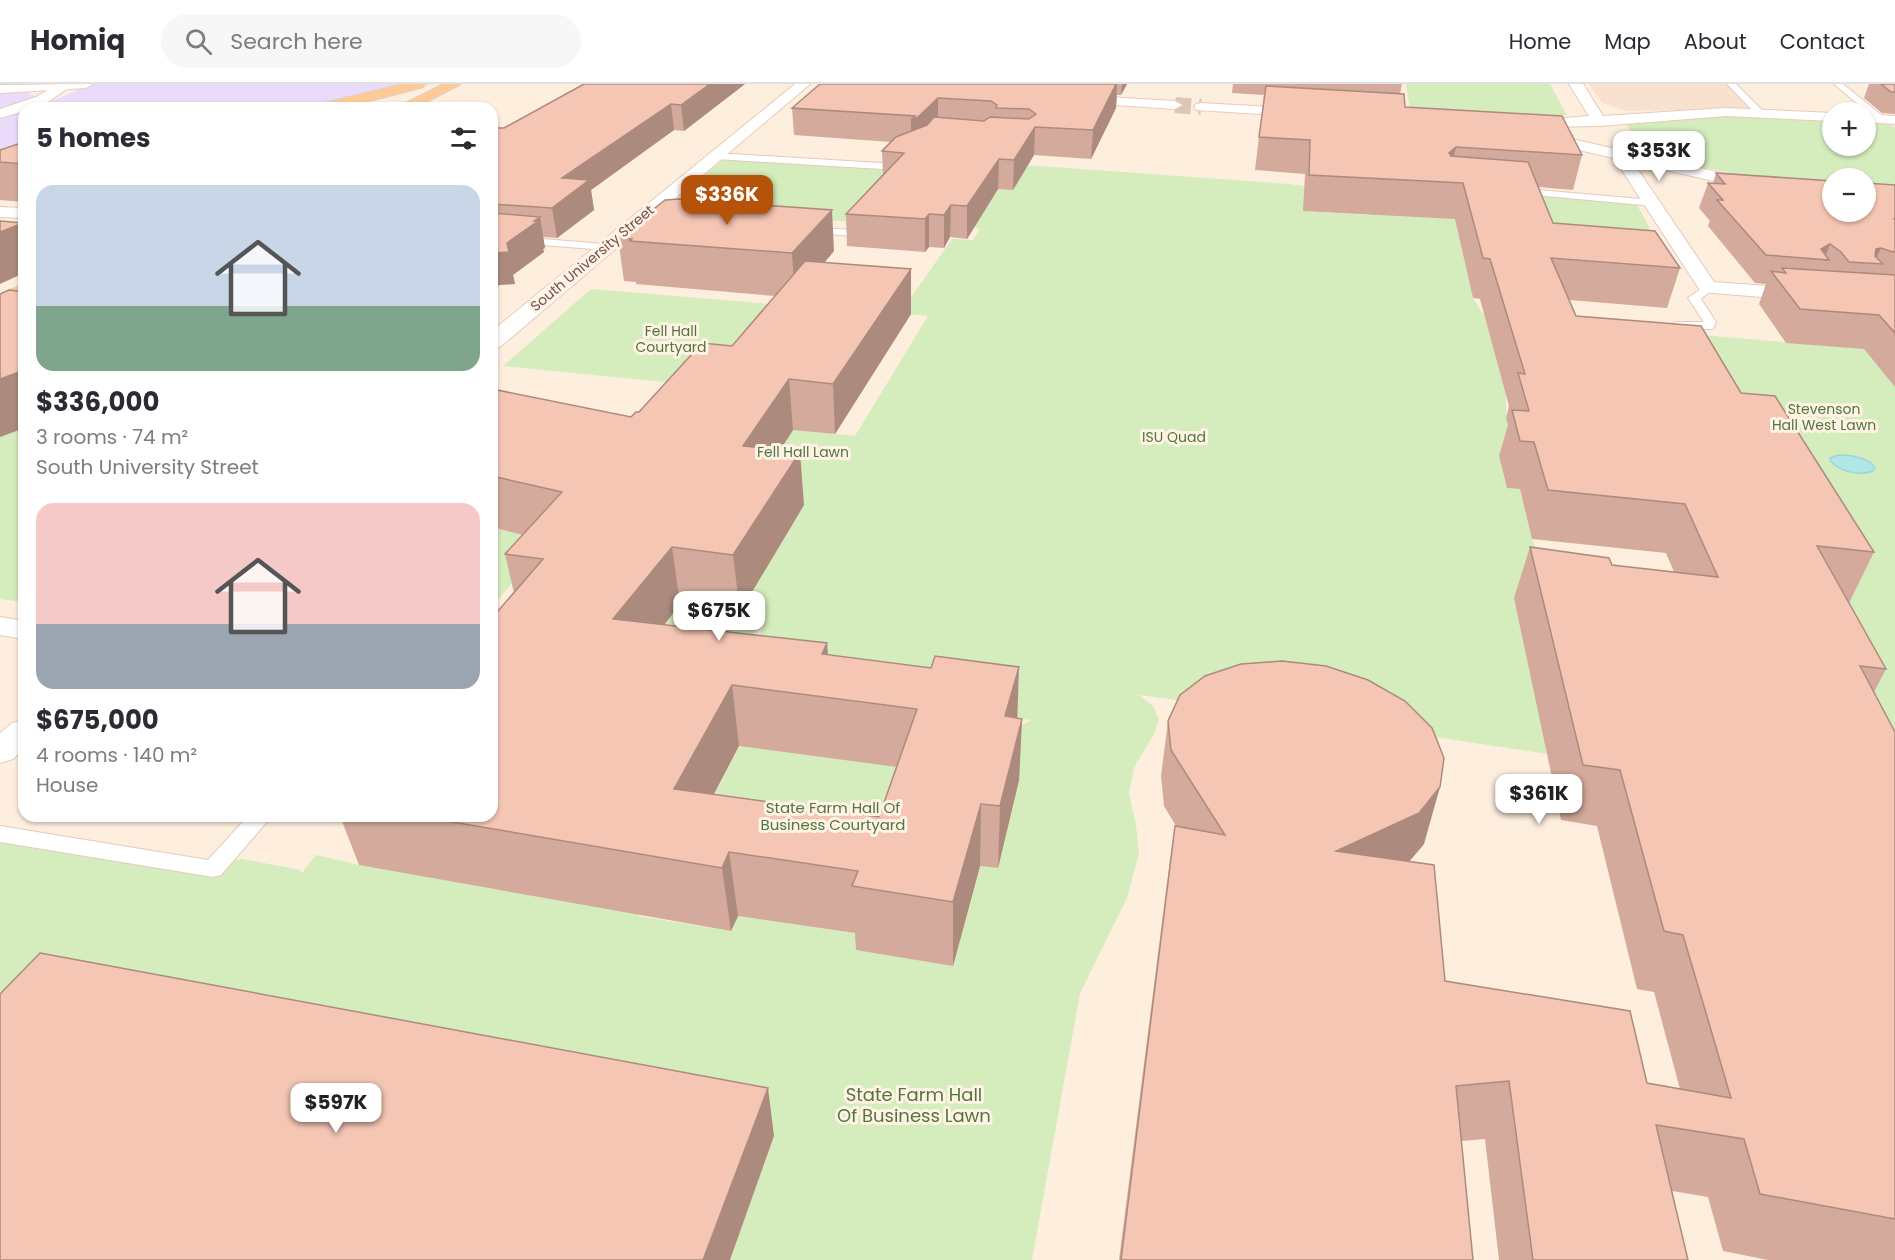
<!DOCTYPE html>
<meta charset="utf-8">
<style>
body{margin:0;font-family:Poppins,sans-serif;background:#f7f7f7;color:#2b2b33;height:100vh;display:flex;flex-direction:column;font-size:22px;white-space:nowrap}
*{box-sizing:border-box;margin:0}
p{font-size:20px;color:#7c7c81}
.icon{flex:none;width:33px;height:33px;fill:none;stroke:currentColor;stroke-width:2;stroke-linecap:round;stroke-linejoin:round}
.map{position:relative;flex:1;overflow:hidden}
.sheet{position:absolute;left:18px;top:18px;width:480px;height:720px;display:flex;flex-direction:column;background:#fff;border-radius:18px;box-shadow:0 2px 4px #0004}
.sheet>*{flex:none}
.tools{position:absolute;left:1822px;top:18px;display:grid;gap:12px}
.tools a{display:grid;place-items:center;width:54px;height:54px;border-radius:50%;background:#fff;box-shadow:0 2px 4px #0004;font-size:30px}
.price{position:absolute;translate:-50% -51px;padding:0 14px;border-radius:12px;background:#fff;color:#222;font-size:20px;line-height:39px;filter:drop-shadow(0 2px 3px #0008)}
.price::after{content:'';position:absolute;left:50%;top:36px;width:18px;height:14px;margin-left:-9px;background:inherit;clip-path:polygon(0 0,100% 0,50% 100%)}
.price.on{background:#b45309;color:#fff}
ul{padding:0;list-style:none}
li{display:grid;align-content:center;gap:12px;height:318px;padding:0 18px}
li span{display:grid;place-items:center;height:186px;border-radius:18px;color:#555}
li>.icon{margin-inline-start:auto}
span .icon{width:108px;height:108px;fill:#fffc;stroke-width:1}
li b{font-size:26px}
h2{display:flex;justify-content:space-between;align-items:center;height:72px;padding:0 18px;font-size:26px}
header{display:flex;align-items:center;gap:36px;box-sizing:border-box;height:84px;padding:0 30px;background:#fff;border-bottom:2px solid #e1e1e2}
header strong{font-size:28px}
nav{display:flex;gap:33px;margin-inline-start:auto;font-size:21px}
.search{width:420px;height:54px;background:#f7f7f7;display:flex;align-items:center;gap:15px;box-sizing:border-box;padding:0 21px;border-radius:33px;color:#7c7c81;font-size:22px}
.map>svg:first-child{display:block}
</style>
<header>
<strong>Homiq</strong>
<div class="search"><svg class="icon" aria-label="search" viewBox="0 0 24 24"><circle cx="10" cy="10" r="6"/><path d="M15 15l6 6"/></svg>Search here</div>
<nav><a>Home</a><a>Map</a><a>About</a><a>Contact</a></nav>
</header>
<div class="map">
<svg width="1895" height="1176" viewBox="0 0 1895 1176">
<rect width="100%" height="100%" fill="#feeede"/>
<polygon fill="#f8e1cf" points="1589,0 1726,0 1749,25 1627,27 1602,19"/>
<g fill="#ebdbfa">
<polygon points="89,0 432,0 376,16 335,24 33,24 74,8"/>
<polygon points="27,8 36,13 0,25 0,9"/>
<polygon points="24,27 24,73 0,72 0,35"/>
</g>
<g fill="#d5ecbc">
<polygon points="1406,0 1550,0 1567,31 1546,33 1410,27"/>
<polygon points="1717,32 1833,34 1833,62 1866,62 1866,36 1886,37 1895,44 1895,107 1866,105 1866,94 1833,94 1833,102 1753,93 1651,73 1626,40"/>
<polygon points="731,75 862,84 998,81 1039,82 1288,100 1304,102 1304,127 1368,131 1368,128 1524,111 1604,116 1637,121 1670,182 1461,160 1473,214 1485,233 1506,310 1506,334 1516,374 1499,372 1507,404 1520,405 1532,455 1558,519 1548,670 1283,630 1139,611 1153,622 1159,635 1154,650 1134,683 1129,710 1136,741 1139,769 1127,814 1080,909 1032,1176 730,1176 774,1052 0,923 0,756 169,784 242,775 301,786 299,788 302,789 316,771 359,781 642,821 638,832 731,847 738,832 862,850 968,781 998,784 1017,643 1032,636 893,621 746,580 765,539 751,551 527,559 685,334 855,352 928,232 900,229 952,155 973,156 980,145 970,142 839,137 746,130 655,135 721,77"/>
<polygon points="591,205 769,220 694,301 503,282"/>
<polygon points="24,220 24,518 0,515 0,230"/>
<polygon points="1539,237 1864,265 1878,282 1888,285 1895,293 1895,766 1799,514"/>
<polygon points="492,443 549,457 492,522"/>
<polygon points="740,662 918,685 886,783 684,767"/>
</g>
<path fill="#b2e7e8" stroke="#97d8db" stroke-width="1.5" d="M1838,371C1851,371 1868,373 1875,384L1873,387C1859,392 1839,388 1830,376V374Z"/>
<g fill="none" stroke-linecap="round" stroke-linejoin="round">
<polyline stroke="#dcc6b8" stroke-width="16" stroke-dasharray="16 8" stroke-linecap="butt" points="1175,21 1201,23"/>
<g stroke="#e4cabd" stroke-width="2">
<g id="lane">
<polygon points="1727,0 1736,0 1763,27 1763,31 1757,31"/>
<polygon points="1834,0 1843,0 1884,33 1884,37 1878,37"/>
<polygon points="907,68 910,69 910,73 882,85 715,75 710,72 715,69 881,79"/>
<polygon points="1516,104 1653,116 1658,119 1653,122 1512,109 1511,107"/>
<polygon points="807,143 852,146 857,149 852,152 803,148 803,144"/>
<polygon points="492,151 605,160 611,163 605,166 492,157"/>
<polygon points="1708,200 1714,204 1701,215 1716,238 1713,245 1670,245 1669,242 1675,238 1704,238 1688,214"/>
<polygon points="248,732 272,732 221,791 213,793 0,758 0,742 208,776"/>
</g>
</g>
<g stroke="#e4cabd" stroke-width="2">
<g id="street">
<polygon points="58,0 73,1 46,19 24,24 24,27 0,34 0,25 36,13"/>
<polygon points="1620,66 1626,68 1714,198 1895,212 1895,224 1701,208 1612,71"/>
<polygon points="0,123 24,124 24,134 0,133"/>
<polygon points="0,533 24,537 24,555 0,551"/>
</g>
</g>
<g stroke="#eacab9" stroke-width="2">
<g id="secondary">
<polygon points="93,0 86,4 0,9 0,1"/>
<polygon points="795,0 810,0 500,263 492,265 492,247"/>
<polygon points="1569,0 1583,0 1603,32 1726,24 1833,29 1833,37 1726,32 1600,42 1537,43 1535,40 1537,37 1542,36 1589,32"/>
<polygon points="1072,11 1175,17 1182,21 1175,25 1067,18 1065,15"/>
<polygon points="1201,19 1307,25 1314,29 1307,33 1196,26 1194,23 1196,20"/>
<polygon points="1866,30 1895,32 1895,40 1866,38"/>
<polygon points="1532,46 1722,89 1833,103 1833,113 1722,99 1527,54 1524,51"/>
<polygon points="24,636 24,665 13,675 0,679 0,649 12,639"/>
</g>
</g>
<g stroke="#dbd2cf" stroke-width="2">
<g id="primary">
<path d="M403,0H425L423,3C386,13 351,24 313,24L315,21Z"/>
<polygon points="443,0 461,0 415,24 396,24"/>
<polygon points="24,200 24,214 0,224 0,210"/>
</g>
</g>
<use href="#lane" fill="#fff" fill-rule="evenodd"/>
<use href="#street" fill="#fff" fill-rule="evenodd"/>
<use href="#secondary" fill="#fff" fill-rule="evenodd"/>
<use href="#primary" fill="#ffca94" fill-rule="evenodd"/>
</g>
<g fill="#d3aa9b" fill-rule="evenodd">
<polygon points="745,0 684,47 674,46 591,106 594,126 557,154 543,153 545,164 543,165 544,168 513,191 515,200 499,201 492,207 492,44 504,44"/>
<polygon points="820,0 1127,0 1121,11 1117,11 1116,24 1091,75 1034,71 1013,106 998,105 967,155 950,153 944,164 929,163 925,168 847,162 846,130 883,90 882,67 891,58 794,51 792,24"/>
<polygon points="1233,0 1402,0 1400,10 1405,23 1582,71 1573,106 1538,103 1553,139 1680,184 1667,224 1569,216 1576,232 1741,309 1874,468 1849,519 1886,585 1874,608 1895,648 1895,1176 1768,1176 1723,1167 1708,1113 1672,1107 1688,1176 1499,1176 1485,1055 1461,1057 1473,1176 1119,1176 1167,799 1175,742 1176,742 1164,722 1161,692 1168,637 1424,760 1409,777 1445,897 1647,999 1680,1005 1654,908 1637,905 1597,742 1561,736 1514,514 1530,463 1612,481 1674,488 1666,469 1532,455 1520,405 1507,404 1499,372 1508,341 1506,334 1509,322 1480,215 1473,214 1455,135 1303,127 1305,90 1255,86 1264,11 1232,9"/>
<polygon points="1869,0 1895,0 1895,30 1882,29 1864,14"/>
<polygon points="24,58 24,118 0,116 0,66"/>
<polygon points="1716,89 1895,101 1895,303 1864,265 1786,259 1759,220 1766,200 1755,199 1708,142 1710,137 1699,124 1708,99 1713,99"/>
<path d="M618,154L834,167L825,178L911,230L835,350L793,346L780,366L804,421L740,528L680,520L664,541L827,559L828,570L1017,634L1022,635L1019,696L998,784L980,782L953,882L856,866L855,849L738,832L731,847L359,781L340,732H492L514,509L505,470L523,451L492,443V305L631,333L639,328L732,262L775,212L636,200V198L624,197ZM739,662L897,683L879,733L714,710Z"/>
<polygon points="24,208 24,344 0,353 0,210"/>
</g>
<g fill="#ac8b7e">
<polygon points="710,0 745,0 684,47 681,21"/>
<polygon points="1116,0 1117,0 1116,24 1091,75 1093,46"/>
<polygon points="1122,0 1127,0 1121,11"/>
<polygon points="938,14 938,41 911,64 911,36"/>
<polygon points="671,20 674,46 591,106 594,126 557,154 552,124 562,94"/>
<polygon points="1035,43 1034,71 1013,106 1014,76"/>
<polygon points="1456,63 1448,97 1449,69"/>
<polygon points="999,75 998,105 967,155 967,122"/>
<polygon points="951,121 950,153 944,164 944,131"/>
<polygon points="832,126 834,167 795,213 792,169"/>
<polygon points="929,130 929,163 925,168 925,135"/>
<polygon points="540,133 545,164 543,165 544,168 513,191 515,200 499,201 492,207 492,169 507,159"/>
<polygon points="23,139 24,141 24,189 0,200 0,148"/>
<polygon points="1830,160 1824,176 1821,165"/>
<polygon points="1881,164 1874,179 1876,165"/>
<polygon points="911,185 911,230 835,350 833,300"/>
<polygon points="19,288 24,299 24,344 0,353 0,295"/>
<polygon points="789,295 793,346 749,415 743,362"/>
<polygon points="800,368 804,421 740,528 733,471"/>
<polygon points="672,463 680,520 624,594 613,535"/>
<polygon points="827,559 831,614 822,570"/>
<polygon points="1019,583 1017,643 1005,632"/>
<polygon points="732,601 739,662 684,767 674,705"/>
<polygon points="1022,635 1019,696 998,784 1000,722"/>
<polygon points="1440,703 1424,760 1403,785 1336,767"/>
<polygon points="981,720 980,782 953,882 953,818"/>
<polygon points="729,768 738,832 731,847 722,784"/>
<polygon points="768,1004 774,1052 730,1176 703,1176"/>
</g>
<g fill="#f5c6b4" stroke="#ac8b7e" stroke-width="1.5" fill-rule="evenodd">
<polygon points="584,0 710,0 681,21 671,20 562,94 589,96 552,124 492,120 492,44 504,44"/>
<polygon points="820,0 1116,0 1093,46 1035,43 1014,76 999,75 967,122 951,121 944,131 929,130 925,135 846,130 904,69 882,67 896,53 927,41 934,33 984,37 990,33 1029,35 1036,30 1029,25 996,24 997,21 991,17 938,14 918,33 911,36 915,32 792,24"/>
<polygon points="1881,0 1895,0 1895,8 1891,8"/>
<polygon points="1266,2 1404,10 1405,23 1562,32 1582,71 1456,63 1449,69 1451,72 1528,78 1553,139 1655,147 1680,184 1551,174 1576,232 1701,242 1741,309 1775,312 1874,468 1817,462 1886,585 1860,582 1895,648 1895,1135 1760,1110 1744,1055 1656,1041 1688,1176 1533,1176 1509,997 1456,1002 1473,1176 1121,1176 1175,742 1225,751 1171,666 1168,637 1180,611 1205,592 1241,580 1282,577 1326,582 1368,596 1405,617 1432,644 1444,674 1440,703 1419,729 1336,767 1434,781 1445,897 1630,927 1647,999 1731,1014 1683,851 1664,847 1620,686 1583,681 1530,463 1609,474 1612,481 1718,493 1685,420 1548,406 1534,358 1520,357 1512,326 1529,327 1518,289 1525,290 1490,175 1483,174 1463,99 1309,91 1310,56 1259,53"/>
<polygon points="24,58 24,80 0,78 0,66"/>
<polygon points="1716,89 1833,97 1833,128 1866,128 1866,99 1895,101 1895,135 1894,135 1895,136 1895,168 1890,167 1881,164 1876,165 1875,172 1883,180 1849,178 1841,168 1830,160 1821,165 1829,176 1766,171 1717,116 1723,116 1708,99 1725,100"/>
<polygon points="679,115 832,126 792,169 630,157 632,155 618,154 665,116"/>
<polygon points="492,129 540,133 534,137 538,137 507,159 509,168 492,169"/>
<polygon points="0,137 23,139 0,148"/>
<path d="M805,177L911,185L833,300L789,295L743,362L800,368L733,471L672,463L613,535L827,559L822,570L931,584L935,572L1019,583L1005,632L1022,635L1000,722L981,720L953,818L852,802L858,787L729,768L722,784L417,732H492V534L543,475L505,470L562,408L492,392V305L631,333L636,328H639L702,259L732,262ZM732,601L917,625L879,733L674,705Z"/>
<polygon points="1782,184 1895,191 1895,249 1879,231 1800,225 1771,187 1786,189"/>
<polygon points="9,206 24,208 24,289 19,288 0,295 0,210"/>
<polygon points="40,869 768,1004 703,1176 0,1176 0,910"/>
</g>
<g text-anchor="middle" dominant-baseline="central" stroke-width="6" stroke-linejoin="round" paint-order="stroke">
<g font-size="14" fill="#755045" stroke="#fff2e6">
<text transform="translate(592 174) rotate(-40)">South University Street</text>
</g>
<g font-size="14" fill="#52763a" stroke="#fff2e6">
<text x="671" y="247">Fell Hall<tspan x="671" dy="16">Courtyard</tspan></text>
<text x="1824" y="325">Stevenson<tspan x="1824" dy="16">Hall West Lawn</tspan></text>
<text x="1174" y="353">ISU Quad</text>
<text x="803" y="368">Fell Hall Lawn</text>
</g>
<g font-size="15" fill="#52763a" stroke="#fff2e6">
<text x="833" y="723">State Farm Hall Of<tspan x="833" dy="17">Business Courtyard</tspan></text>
</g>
<g font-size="18" fill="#52763a" stroke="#fff2e6">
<text x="914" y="1010">State Farm Hall<tspan x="914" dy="21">Of Business Lawn</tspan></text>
</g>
</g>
</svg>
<div class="tools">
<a>+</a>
<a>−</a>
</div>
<b class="price" style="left:1659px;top:98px">$353K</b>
<b class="price on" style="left:727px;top:142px">$336K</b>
<b class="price" style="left:719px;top:558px">$675K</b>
<b class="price" style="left:1539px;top:741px">$361K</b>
<b class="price" style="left:336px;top:1050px">$597K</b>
<section class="sheet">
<h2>5 homes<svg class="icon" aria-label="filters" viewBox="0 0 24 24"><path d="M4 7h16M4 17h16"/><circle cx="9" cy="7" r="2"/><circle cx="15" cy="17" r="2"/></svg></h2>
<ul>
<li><span style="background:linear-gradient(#c9d6e8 65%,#7fa58c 0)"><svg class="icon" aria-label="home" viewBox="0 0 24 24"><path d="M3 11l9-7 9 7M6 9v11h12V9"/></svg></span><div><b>$336,000</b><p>3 rooms · 74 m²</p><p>South University Street</p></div></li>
<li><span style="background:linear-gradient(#f6c9c9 65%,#9aa5b1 0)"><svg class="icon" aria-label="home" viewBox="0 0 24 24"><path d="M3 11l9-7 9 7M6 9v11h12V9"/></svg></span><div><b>$675,000</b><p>4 rooms · 140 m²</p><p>House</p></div></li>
</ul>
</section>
</div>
